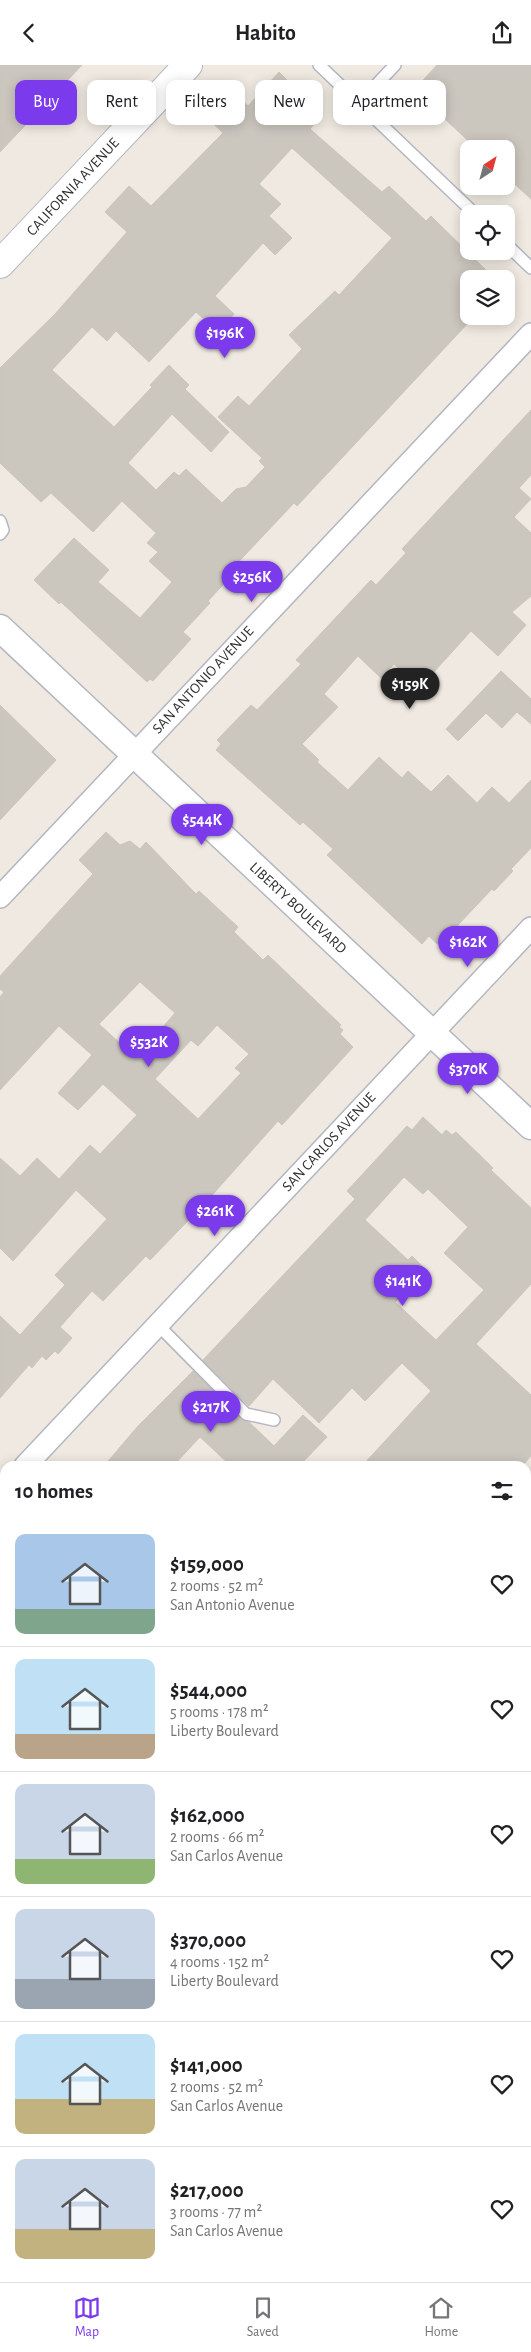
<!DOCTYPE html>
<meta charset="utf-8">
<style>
body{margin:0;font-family:"Alegreya Sans",sans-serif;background:#f2f2f2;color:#202124;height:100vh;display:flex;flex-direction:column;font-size:19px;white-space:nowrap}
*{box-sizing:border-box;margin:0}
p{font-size:16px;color:#757577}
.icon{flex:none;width:28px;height:28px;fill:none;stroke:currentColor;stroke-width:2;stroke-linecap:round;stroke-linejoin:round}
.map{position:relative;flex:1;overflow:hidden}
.details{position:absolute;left:0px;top:1396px;width:531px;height:821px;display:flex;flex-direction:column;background:#fff;border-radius:15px 15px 0 0;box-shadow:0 2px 12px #0003}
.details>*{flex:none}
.hud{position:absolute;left:15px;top:15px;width:501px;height:45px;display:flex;gap:10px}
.needle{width:32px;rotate:36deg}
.tools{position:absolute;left:460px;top:75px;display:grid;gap:10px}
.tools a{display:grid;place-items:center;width:55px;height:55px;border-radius:10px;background:#fff;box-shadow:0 2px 12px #0003;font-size:25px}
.price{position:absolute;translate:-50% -42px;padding:0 11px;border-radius:18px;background:#7c3aed;color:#fff;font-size:16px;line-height:32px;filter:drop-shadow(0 1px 2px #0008)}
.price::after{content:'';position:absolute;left:50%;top:30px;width:15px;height:11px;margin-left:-8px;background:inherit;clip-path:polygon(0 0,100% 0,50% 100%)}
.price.current{background:#222;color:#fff}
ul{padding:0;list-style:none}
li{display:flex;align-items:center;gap:15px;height:125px;padding:0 15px}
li+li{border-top:1px solid #e0e0e0}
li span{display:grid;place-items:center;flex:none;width:140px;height:100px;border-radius:10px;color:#555}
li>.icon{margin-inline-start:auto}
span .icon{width:60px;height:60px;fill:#fffc;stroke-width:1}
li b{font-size:21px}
h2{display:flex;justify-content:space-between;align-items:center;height:60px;padding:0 15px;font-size:21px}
.chip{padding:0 18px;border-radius:10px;background:#fff;box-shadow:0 2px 12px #0003;font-size:18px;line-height:45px}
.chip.current{background:#7c3aed;color:#fff}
header{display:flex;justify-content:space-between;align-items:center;height:65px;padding:0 15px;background:#fff;font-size:22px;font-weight:600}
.dock{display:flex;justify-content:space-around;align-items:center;height:70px;border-top:1px solid #e0e0e0;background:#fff;font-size:14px;color:#757577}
.dock a{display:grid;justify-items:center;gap:2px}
.dock .current{color:#7c3aed}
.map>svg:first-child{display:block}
</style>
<header><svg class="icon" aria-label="back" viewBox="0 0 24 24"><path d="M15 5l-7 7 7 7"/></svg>Habito<svg class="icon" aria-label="share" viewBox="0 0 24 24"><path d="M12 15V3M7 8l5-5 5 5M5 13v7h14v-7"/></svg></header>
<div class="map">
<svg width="531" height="2217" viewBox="0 0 531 2217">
<rect width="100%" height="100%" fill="#efe9e1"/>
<g fill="#cbc7bf" stroke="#cbc5ba" fill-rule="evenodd">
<polygon points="0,0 82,0 0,87"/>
<polygon points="437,0 531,0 531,134 506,111 506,84 477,84 414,25"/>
<path d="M279,7L294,22L292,24L321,51L310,64L382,127L389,121L426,156L431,151L495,214H469V257L297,441L294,438L229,507L232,510L208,536L210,538L183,567L191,574L153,616L150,614L147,617L61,537L59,539L34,515L74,473L109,505L98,517L140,553L172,517L149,496L158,487L147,478L156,468L122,436L93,467L51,428L41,437L0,398V303L55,249L127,167L105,147L129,121L151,141L223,68L201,47L226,20L248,41ZM292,83L392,173L339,230L335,226L289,270L302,284L249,341L238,331L218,352L262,393L259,396L265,402L246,422L236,424L222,438L186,404L179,411L174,407L156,425L128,398L172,349L211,387L229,367L185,324L189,320L169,300L150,320L152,322L114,362L52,305L92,262L107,276L116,266L149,297L196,247L218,267L234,249L215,231L263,178L275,190L292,173L269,151L281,139L259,119Z"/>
<polygon points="531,345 531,410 519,423 531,434 514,452 531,468 531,531 512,547 526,560 498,591 471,566 433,608 435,609 421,624 394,599 381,613 358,591 324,629 338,642 302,679 319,695 317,697 348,725 379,692 402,713 408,706 431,727 448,710 477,738 492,722 509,738 531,715 531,783 511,804 513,806 494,826 492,824 457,861 459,863 449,874 437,879 429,871 422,879 327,790 333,784 303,757 300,760 216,685 221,679 217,675 251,640 257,645 301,599 296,595 371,515 376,520 406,488 402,484"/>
<polygon points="501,606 531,634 531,659 517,647 502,663 486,648 458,676 446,664"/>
<polygon points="0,640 56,695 0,755"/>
<path d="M106,767L120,780L130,776L140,784L146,777L196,829L199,826L238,862L234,867L263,895L268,890L341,960L339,962L343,965L340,969L353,982L282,1060L278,1056L207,1136L150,1195L146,1191L103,1236L92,1226L60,1262L72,1273L58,1289L55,1286L46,1295L42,1291L32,1303L29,1300L0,1333V1251L20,1270L65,1220L55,1210L107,1154L76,1125L13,1196L0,1183V1093L20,1111L37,1093L59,1114L90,1080L100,1089L137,1050L103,1019L78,1045L58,1028L92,990L59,961L0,1025V932L4,927L0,924V911L93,809L79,795ZM140,917L175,948L136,993L99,959ZM217,960L249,989L235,1003L241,1008L198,1054L155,1014L191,975L198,981Z"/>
<path d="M423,1052L442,1070L446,1065L452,1070L456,1067L493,1103L491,1105L531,1143V1219L476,1279L531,1330V1391L522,1401H362L431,1326L402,1298L365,1336L352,1323L319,1358L273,1314L249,1341L203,1295L355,1134L347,1126L407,1061L412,1065ZM404,1112L423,1129L428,1124L468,1162L444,1188L484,1225L436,1275L395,1237L427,1206L412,1191L408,1195L365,1155Z"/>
<polygon points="193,1306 241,1354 249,1357 274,1381 303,1350 327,1372 299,1401 231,1401 200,1372 173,1401 104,1401 138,1361"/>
</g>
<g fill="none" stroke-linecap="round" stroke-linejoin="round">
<g stroke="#b4b7c1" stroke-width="14">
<g id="service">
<polyline points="319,0 475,149"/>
<polyline points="359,38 395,0"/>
<polyline points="506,179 531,203"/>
<polyline points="0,456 3,465 0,469"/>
<polyline points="157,1259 246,1349 274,1355"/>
</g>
</g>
<g stroke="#b4b7c1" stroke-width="24">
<g id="minor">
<polyline points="0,832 531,269"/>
<polyline points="25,1401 531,863"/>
<polyline points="0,1428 5,1423"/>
<polyline points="526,1469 531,1464"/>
<polyline points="526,2067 531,2062"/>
<polyline points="387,2217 391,2212"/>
</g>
</g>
<g stroke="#b4b7c1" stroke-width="29">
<g id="tertiary">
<polyline points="0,563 531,1061"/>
<polyline points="0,1969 5,1973"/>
<polyline points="0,2185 5,2189"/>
<polyline points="30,2212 35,2217"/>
<polyline points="263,2212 268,2217"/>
</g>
</g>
<g stroke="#b4b7c1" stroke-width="30">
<polyline id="secondary" points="0,199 188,0"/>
</g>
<use href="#service" stroke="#fff" stroke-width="11"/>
<use href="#minor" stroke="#fff" stroke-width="21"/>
<use href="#tertiary" stroke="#fff" stroke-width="26"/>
<use href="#secondary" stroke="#fff" stroke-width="28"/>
<g stroke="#a3a6b8" stroke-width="5.5">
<g id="rail">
<polyline points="0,2075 5,2080"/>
<polyline points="148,2212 153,2217"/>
</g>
</g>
<use href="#rail" stroke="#fff" stroke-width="4" stroke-dasharray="11" stroke-linecap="butt"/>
</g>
<g text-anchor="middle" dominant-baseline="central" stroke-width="4" stroke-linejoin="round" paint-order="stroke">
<g font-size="15" fill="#2e2e2e" stroke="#fff">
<text transform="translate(73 122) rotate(-47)">CALIFORNIA AVENUE</text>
<text transform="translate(203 615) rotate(-47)">SAN ANTONIO AVENUE</text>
<text transform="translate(298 843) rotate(43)">LIBERTY BOULEVARD</text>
<text transform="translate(329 1077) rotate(-47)">SAN CARLOS AVENUE</text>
</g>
</g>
</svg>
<div class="tools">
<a><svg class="needle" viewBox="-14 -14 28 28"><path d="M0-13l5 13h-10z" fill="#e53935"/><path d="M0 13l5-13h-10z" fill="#757577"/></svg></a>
<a><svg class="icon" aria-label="locate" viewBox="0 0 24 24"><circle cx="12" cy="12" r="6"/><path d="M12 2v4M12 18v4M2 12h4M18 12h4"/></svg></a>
<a><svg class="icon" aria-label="layers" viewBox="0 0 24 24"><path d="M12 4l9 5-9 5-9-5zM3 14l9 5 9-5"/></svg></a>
</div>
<b class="price" style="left:225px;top:294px">$196K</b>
<b class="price" style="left:252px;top:538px">$256K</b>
<b class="price current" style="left:410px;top:645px">$159K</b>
<b class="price" style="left:202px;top:781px">$544K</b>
<b class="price" style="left:468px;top:903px">$162K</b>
<b class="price" style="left:149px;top:1003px">$532K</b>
<b class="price" style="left:468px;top:1030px">$370K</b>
<b class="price" style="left:215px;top:1172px">$261K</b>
<b class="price" style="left:403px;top:1242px">$141K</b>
<b class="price" style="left:211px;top:1368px">$217K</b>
<div class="hud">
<a class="chip current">Buy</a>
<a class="chip">Rent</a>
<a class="chip">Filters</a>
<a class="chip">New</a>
<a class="chip">Apartment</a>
</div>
<section class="details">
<h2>10 homes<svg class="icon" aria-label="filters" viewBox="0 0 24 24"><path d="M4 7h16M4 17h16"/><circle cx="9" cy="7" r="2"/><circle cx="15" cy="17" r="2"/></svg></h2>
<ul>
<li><span style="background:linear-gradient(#a9c7e8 75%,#7fa58c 0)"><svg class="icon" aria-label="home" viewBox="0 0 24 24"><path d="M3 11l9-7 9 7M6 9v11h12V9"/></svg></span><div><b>$159,000</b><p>2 rooms · 52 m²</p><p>San Antonio Avenue</p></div><svg class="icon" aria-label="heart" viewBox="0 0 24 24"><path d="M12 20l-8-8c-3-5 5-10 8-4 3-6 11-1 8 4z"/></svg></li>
<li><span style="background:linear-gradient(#bfe0f5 75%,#b9a48a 0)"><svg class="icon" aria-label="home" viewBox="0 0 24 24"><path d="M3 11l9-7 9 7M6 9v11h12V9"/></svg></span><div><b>$544,000</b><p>5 rooms · 178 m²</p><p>Liberty Boulevard</p></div><svg class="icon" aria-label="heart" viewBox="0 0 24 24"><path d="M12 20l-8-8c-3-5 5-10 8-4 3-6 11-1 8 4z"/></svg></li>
<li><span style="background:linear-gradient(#c9d6e8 75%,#8fb573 0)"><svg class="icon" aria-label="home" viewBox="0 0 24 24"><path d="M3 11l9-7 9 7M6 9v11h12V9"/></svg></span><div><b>$162,000</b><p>2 rooms · 66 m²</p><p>San Carlos Avenue</p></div><svg class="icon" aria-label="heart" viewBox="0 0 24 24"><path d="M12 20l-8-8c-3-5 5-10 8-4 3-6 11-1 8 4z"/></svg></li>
<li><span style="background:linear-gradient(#c9d6e8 70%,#9aa5b1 0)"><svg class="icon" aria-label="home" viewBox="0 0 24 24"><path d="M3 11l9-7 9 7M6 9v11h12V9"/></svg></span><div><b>$370,000</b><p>4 rooms · 152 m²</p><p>Liberty Boulevard</p></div><svg class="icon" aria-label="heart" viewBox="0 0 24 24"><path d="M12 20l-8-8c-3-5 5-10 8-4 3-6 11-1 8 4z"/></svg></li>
<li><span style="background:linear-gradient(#bfe0f5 65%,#c2b280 0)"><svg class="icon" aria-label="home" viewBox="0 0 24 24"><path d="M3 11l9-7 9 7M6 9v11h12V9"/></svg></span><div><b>$141,000</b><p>2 rooms · 52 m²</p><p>San Carlos Avenue</p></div><svg class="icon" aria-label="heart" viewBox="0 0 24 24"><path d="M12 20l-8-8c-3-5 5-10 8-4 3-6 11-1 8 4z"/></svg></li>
<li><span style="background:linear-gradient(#c9d6e8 70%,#c2b280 0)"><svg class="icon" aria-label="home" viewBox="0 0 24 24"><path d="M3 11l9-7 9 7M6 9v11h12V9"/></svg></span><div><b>$217,000</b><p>3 rooms · 77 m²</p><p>San Carlos Avenue</p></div><svg class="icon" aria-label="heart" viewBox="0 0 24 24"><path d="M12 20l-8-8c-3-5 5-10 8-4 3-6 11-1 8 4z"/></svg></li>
</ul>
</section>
</div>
<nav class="dock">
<a class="current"><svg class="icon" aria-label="map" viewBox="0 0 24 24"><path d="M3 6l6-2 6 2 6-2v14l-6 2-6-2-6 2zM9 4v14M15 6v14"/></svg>Map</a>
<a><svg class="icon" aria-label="saved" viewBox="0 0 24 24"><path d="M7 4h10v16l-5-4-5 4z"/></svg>Saved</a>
<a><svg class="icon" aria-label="home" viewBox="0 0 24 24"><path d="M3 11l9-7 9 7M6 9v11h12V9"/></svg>Home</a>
</nav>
